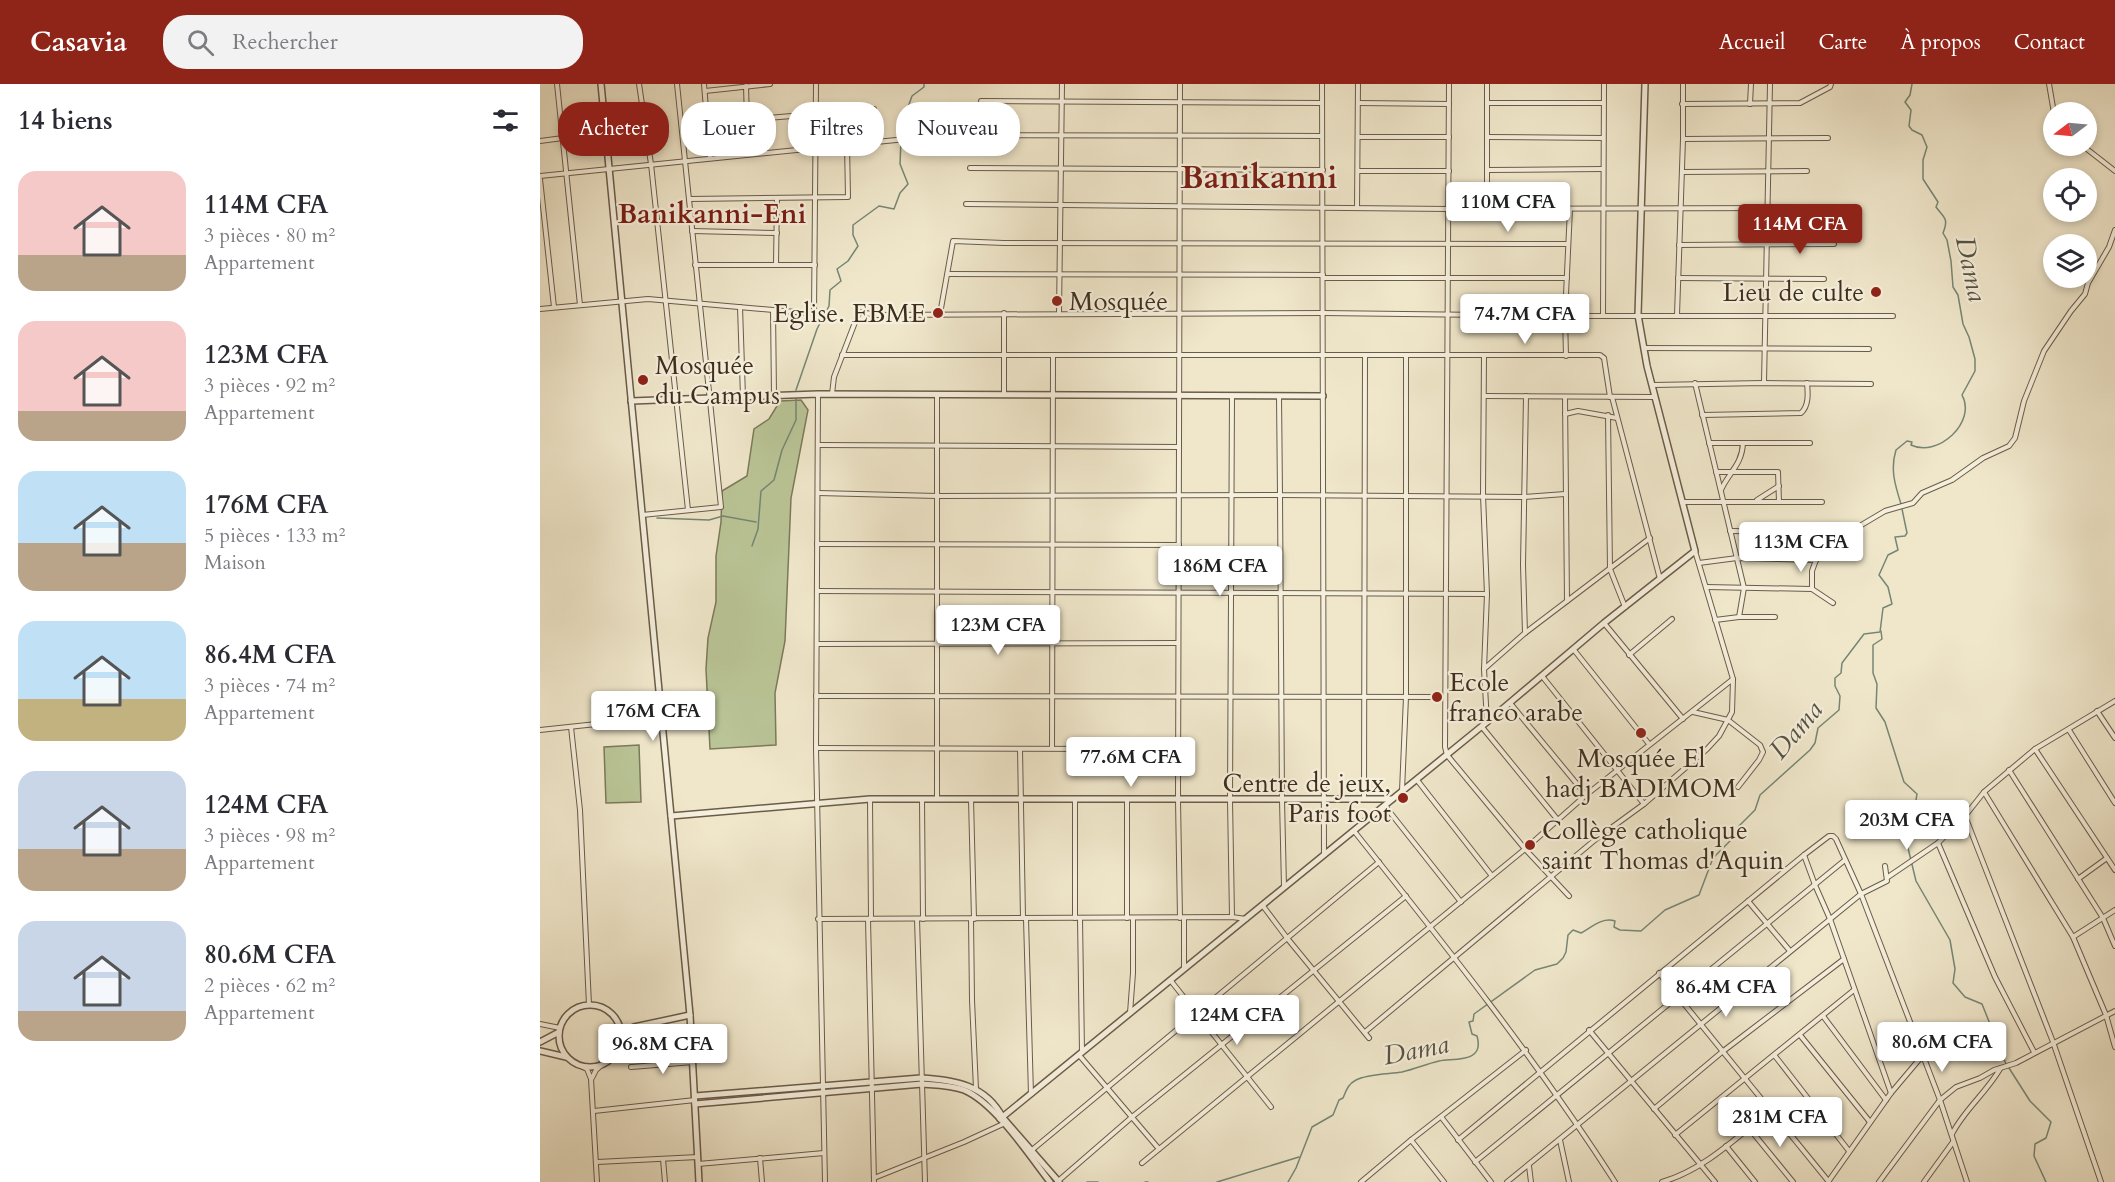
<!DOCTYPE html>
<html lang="fr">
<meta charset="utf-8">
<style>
body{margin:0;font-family:Cardo,serif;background:#f2f2f3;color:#2b2b33;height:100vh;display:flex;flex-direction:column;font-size:22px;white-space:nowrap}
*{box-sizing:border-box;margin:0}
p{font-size:20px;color:#7c7c81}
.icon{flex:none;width:33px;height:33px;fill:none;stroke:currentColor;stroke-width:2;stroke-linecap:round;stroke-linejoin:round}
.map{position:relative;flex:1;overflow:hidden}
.panel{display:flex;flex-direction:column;background:#fff;width:540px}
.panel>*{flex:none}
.banner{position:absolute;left:18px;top:18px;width:570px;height:54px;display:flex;gap:12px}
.needle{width:39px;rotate:254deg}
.controls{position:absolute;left:1503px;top:18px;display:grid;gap:12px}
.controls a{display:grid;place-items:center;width:54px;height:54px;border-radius:50%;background:#fff;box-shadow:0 3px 9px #0003;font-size:30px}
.price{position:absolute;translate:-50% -51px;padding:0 14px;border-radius:6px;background:#fff;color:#222;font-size:20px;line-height:39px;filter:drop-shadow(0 2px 3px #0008)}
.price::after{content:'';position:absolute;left:50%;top:36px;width:18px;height:14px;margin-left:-9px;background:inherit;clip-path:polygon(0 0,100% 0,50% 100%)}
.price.active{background:#8f2418;color:#fff}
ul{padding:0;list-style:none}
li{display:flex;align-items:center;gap:18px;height:150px;padding:0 18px}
li span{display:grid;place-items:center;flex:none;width:168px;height:120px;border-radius:18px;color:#555}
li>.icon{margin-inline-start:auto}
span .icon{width:72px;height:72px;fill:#fffc;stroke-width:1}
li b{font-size:26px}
h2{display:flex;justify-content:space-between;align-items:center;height:72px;padding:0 18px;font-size:26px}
.pill{padding:0 21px;border-radius:24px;background:#fff;box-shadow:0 3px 9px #0003;font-size:21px;line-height:54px}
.pill.active{background:#8f2418;color:#fff}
header{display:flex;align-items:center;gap:36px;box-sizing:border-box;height:84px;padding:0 30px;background:#8f2418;color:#fff}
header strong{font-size:28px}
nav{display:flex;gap:33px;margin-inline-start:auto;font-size:21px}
.search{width:420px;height:54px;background:#f2f2f3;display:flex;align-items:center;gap:15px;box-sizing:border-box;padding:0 21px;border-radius:24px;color:#7c7c81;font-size:22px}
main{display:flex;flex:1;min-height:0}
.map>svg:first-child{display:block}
</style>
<header>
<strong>Casavia</strong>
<div class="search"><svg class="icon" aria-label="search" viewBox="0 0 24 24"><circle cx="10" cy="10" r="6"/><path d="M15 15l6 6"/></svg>Rechercher</div>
<nav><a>Accueil</a><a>Carte</a><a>À propos</a><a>Contact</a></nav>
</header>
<main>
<section class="panel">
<h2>14 biens<svg class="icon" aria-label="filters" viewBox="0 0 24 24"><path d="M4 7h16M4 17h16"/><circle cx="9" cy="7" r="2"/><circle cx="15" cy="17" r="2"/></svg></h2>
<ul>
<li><span style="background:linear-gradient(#f6c9c9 70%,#b9a48a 0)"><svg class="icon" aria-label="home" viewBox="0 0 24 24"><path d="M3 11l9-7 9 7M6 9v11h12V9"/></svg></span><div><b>114M CFA</b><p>3 pièces · 80 m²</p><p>Appartement</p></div></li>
<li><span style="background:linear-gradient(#f6c9c9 75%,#b9a48a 0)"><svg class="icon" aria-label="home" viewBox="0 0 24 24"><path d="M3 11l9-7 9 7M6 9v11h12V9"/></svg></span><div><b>123M CFA</b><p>3 pièces · 92 m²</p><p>Appartement</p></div></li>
<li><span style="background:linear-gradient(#bfe0f5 60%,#b9a48a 0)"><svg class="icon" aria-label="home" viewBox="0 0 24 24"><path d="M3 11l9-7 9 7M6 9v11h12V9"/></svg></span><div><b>176M CFA</b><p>5 pièces · 133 m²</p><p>Maison</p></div></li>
<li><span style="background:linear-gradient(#bfe0f5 65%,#c2b280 0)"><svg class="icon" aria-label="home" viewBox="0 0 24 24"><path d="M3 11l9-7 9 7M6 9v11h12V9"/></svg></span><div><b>86.4M CFA</b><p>3 pièces · 74 m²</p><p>Appartement</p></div></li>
<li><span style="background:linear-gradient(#c9d6e8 65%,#b9a48a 0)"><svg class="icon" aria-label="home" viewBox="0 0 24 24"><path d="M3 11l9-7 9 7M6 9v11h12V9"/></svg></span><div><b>124M CFA</b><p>3 pièces · 98 m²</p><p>Appartement</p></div></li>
<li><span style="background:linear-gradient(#c9d6e8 75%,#b9a48a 0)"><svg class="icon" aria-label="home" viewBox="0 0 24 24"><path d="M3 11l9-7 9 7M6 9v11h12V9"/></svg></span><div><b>80.6M CFA</b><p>2 pièces · 62 m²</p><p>Appartement</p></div></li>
</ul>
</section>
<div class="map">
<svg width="1575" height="1098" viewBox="0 0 1575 1098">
<rect width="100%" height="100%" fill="#f0e7cb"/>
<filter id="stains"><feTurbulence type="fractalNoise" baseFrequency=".00333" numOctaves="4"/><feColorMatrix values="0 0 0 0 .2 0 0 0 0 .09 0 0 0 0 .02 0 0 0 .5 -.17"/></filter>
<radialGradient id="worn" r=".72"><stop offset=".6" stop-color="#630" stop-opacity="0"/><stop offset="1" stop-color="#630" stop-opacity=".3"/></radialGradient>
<g fill="#bac597" stroke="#7c7a5a" stroke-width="1.5">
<polygon points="261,316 268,326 251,414 245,557 235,609 236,661 170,665 166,585 168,554 176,518 176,472 181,438 182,407 207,392 214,345 229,335 240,317"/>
<polygon points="99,661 101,718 66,719 64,663"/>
</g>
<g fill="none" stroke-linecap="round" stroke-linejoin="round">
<g stroke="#768675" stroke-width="1.5">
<polyline points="256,306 277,245 289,222 290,206 301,197 297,185 308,177 318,162 313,151 313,141 339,122 354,125 360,109 368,100 360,80 361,56 367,26 372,12 384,3 384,0"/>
<path d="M1361,420C1355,401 1350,385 1356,366L1367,357L1372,358L1371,361C1398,374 1437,338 1422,311L1435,287V275L1429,253L1423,240L1418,211L1413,203L1411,177L1407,156L1403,149C1409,134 1404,134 1396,123L1398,118L1383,95V76L1387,63L1382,51L1372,46L1369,42L1371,26L1365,18L1370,11L1372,0"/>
<polyline points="117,434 169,436 183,432 216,438"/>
<polyline points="212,462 218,445 221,407 234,396 242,366 256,336 256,314"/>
<polyline points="1341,547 1342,555 1333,561 1333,589 1337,600 1336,624 1345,638 1364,698 1377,710 1368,764 1376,797 1410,856 1415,885 1413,899 1425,913 1442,920 1466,980"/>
<polyline points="1469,984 1490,1017 1511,1038 1506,1054 1495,1060 1494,1072 1506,1098"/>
<polyline points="547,1098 558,1098"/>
<polyline points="605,1098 608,1098"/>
<polyline points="677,1098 759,1073"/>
<path d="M748,1098L756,1084L772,1043L793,1031L799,1016L803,1014C806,1007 808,1000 816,996C827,990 850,990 862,988C875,985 886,980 899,977C915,974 945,979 937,952L932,950L929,938L933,937L934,930L995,886L1017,880L1023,874L1026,868L1028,851L1033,846L1041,849C1052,843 1062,833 1075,837L1074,843L1080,846L1101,847L1125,826L1159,811L1173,774L1191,756L1199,742L1215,726L1220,711L1270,666L1275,659L1278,644L1299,626L1300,612L1295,602V594L1301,589L1302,579L1324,550L1340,548L1343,524L1352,520L1348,503L1339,491L1348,471L1358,466L1355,453L1365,452L1367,449L1362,425"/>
</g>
<g stroke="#6b5c48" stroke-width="6">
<g id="minor">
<polyline points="17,0 40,221"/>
<polyline points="99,0 111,80 148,426"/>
<polyline points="164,0 170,74"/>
<polyline points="782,0 784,771"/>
<polyline points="909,0 905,663 907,671 985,765 1029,812"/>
<polyline points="947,0 947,125"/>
<polyline points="1509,0 1514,29"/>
<polyline points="206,2 208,70"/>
<polyline points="165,7 230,0"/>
<polyline points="441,17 782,19"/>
<polyline points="818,19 909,20"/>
<polyline points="947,19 1063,19"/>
<polyline points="1142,20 1260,19 1290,3 1291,0"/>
<polyline points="1210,20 1211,0"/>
<polyline points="168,39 334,25"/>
<polyline points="818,53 909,53"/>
<polyline points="947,53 1063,54"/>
<polyline points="1143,55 1288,54"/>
<polyline points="0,57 23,54"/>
<polyline points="1543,62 1575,87"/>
<polyline points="430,84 783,86"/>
<polyline points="947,86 1063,85"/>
<polyline points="818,87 909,87"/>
<polyline points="1142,88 1267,87"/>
<polyline points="0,92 366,55 386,51 782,52"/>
<polyline points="0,95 14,223"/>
<polyline points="149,115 308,113 307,60"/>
<polyline points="426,120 909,125 1277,124"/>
<polyline points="817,124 818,0"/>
<polyline points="152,147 237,149"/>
<polyline points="1139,161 1294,160"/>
<polyline points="155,181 275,181"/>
<polyline points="236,181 237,114"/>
<polyline points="408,190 783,191"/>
<polyline points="783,194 1027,194"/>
<polyline points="1138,194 1284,195"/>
<polyline points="200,223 203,313"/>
<polyline points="0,225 108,215 267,229"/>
<polyline points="233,226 234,311"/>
<polyline points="274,229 276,0"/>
<polyline points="519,229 522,0"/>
<polyline points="400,230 413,157 464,159 1028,160"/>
<polyline points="1137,231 1143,55 1143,0"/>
<polyline points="1063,232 1064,0"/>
<polyline points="1104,264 1329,265"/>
<polyline points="302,271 1060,271 1064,274 1070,313"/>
<polyline points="944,271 943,411 947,510 944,585 947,638"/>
<polyline points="1026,272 1025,232 1030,125"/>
<polyline points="1155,299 1204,504 1199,533"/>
<polyline points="1224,299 1230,0"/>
<polyline points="1113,301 1224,299 1331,300"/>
<polyline points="278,310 276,664 285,1098"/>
<polyline points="292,310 294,293 319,228 338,231 783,229 1025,232 1353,232"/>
<polyline points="464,311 464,229"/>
<polyline points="739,312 740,411 984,413 1025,410"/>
<polyline points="945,312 1115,313"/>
<polyline points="1025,313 1027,517"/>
<polyline points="1072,313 1120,495"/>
<polyline points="1025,330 1038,327 1077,334"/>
<polyline points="1068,331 1070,485 1085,523"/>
<path d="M1162,331L1261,329C1269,322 1268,309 1267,299"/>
<polyline points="1169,359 1270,359"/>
<polyline points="278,361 639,363"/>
<polyline points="1176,388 1238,388 1239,418"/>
<path d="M1181,406C1189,388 1202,381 1203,359"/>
<polyline points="278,409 397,412 740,411 742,716 744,803"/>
<polyline points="1217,416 1239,402"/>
<polyline points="1143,418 1282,418"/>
<polyline points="102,431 181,423 137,0"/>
<polyline points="1190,447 1309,449"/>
<polyline points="277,460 639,461"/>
<polyline points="1159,479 1197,474 1276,476"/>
<polyline points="1166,503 1272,505 1293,519"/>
<polyline points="1272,505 1272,487 1276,476 1313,446 1345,427 1373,419 1382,409 1412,396 1443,374 1469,362 1475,354 1484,317 1504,267 1531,227 1545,210 1548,199 1569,163 1575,146"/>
<polyline points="277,507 947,510"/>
<polyline points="1175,536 1199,533 1235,533"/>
<polyline points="1064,539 1143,635"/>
<polyline points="985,549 983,481 986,312"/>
<polyline points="277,560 638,559"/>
<polyline points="1034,566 1109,660"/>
<polyline points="1089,571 1132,535"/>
<polyline points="944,585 985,549 1110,454"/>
<polyline points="1002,592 1104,720"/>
<polyline points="276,612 905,613"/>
<polyline points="970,619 1046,711"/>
<polyline points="1557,627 1575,654"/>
<polyline points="1153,628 1188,636 1220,661 1223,668 1219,676 1198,703"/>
<polyline points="31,643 40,726 49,921"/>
<polyline points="942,643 1017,735"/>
<polyline points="0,646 122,633"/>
<polyline points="1529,646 1575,719"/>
<polyline points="276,664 581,665 638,662"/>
<polyline points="512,664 513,272"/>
<polyline points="480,665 483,834"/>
<polyline points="1495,665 1575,786"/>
<polyline points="1469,686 1563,834 1575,862"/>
<polyline points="877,696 952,792"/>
<polyline points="862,707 866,613 866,271"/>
<polyline points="1444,708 1533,853 1566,931 1575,963"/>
<polyline points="330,715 331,835"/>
<polyline points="382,715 383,835"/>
<polyline points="397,715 397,311"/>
<polyline points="431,715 434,835"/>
<polyline points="535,715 535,834"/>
<polyline points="824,715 825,271"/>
<polyline points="845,722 921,818"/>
<polyline points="1425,732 1513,958 1561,1098"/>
<path d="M814,747C905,861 996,975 1075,1098"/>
<polyline points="1398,759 1455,893 1494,968"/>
<polyline points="1264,771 1275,801 1290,835 1351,1009"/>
<polyline points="1348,793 1398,759 1425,732 1444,708 1495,665 1575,617"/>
<polyline points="1538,795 1567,774"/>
<polyline points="1208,817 1250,867"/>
<polyline points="723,822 747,854 829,954"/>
<polyline points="692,833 690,716 692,312"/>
<polyline points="540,834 542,968"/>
<polyline points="587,834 587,716"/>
<polyline points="640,834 638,716 640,0"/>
<polyline points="278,835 692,833 706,835"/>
<polyline points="328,835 334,1098"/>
<polyline points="377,835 385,1098"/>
<polyline points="431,835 432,916 436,1005"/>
<polyline points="486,835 491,1010"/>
<polyline points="1533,853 1575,826"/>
<polyline points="644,884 644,834"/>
<polyline points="1119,889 1289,1098"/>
<polyline points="631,897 731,1023"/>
<polyline points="590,929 593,889 593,834"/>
<polyline points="1283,932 1346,1016"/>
<polyline points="0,940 20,944"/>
<polyline points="1049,946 1175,1098"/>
<polyline points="825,948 1056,755 1104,720 1167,665 1179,652 1192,628 1193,595 1155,467"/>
<polyline points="1260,951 1330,1038"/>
<polyline points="539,971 619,1065"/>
<polyline points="1235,972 1309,1067"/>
<polyline points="41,982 47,985 51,995 57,1098"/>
<polyline points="91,983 153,978"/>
<polyline points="52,994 56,986 63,980"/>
<polyline points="1114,1025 1182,968 1304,875"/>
<polyline points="54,1027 155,1016"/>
<polyline points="902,1034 951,1098"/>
<polyline points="1209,1044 1253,1098"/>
<path d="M1412,1050C1424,1026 1446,1009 1460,985"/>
<polyline points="1135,1051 1314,906"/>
<polyline points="871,1056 904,1098"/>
<polyline points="918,1056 1264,771 1289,752 1293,752 1296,755 1321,810 1400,1016 1427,1098"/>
<polyline points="1020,1056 1029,1098"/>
<polyline points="1186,1062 1215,1098"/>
<polyline points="492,1066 839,778"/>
<polyline points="220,1074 222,1098"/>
<polyline points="123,1075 125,1098"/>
<polyline points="57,1078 158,1073"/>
<polyline points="935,1078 1305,776"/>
<polyline points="602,1079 985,765 1046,711 1193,595"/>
<polyline points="158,1080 284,1069"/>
<polyline points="989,1082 991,1098"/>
<polyline points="334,1094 424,1058 463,1040"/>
<polyline points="517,1098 592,1033 866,812"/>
<polyline points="821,1098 871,1056 986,966"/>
<polyline points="967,1098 1321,810 1347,797 1345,782"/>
<path d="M1122,1098C1164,1086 1197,1053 1231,1026"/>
<polyline points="1288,1098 1351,1009 1383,971"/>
<polyline points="1339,1098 1400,1016 1416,1003 1440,994 1454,986 1476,979 1575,927"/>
<polyline points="1384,1098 1413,1058"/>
</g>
</g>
<g stroke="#6b5c48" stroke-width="8">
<g id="tertiary">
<polyline points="61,0 150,931 159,1098"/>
<polyline points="91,317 278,310 783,312"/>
<polyline points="131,732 330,715 852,715"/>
<circle cx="50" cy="952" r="31"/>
<polyline points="81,951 94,943 150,931"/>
<polyline points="0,958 19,948"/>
<polyline points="0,967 26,973"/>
<path d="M155,1012L381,994C415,996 446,1001 463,1034L519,1098"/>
<path d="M155,1020L382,1000C396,1001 410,1001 424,1006C455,1019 489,1071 510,1098"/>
<polyline points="460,1035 947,638 1064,539 1155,467 1107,282 1098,231 1105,0"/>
</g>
</g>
<use href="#minor" stroke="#f5efdd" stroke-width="4"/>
<use href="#tertiary" stroke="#f5efdd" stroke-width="5"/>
</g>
<g fill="#8f2418" stroke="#f5efdd" stroke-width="2">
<circle cx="1336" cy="208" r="6"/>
<circle cx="517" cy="217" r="6"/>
<circle cx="398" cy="229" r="6"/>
<circle cx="103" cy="296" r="6"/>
<circle cx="897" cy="613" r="6"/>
<circle cx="1101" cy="649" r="6"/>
<circle cx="863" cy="714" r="6"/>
<circle cx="990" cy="761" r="6"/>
</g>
<g text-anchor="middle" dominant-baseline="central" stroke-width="4.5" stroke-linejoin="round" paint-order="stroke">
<g font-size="26" fill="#3f2e1c" stroke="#f5efdd" text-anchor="start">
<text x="1324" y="208" text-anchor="end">Lieu de culte</text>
<text x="529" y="217">Mosquée</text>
<text x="386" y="229" text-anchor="end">Eglise. EBME</text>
<text x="115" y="281">Mosquée<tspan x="115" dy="30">du Campus</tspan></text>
<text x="909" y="598">Ecole<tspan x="909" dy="30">franco arabe</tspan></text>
<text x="1101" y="674" text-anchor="middle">Mosquée El<tspan x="1101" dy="30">hadj BADIMOM</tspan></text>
<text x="851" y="699" text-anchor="end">Centre de jeux,<tspan x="851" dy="30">Paris foot</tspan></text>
<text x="1002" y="746">Collège catholique<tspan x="1002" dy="30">saint Thomas d'Aquin</tspan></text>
</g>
<g font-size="27" font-weight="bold" fill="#7a1f14" stroke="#f5efdd">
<text x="172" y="130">Banikanni-Eni</text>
</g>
<g font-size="27" font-style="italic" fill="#565341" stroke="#f5efdd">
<text transform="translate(1431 185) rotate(78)">Dama</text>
<text transform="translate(1256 646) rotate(-50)">Dama</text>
<text transform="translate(876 966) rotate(-11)">Dama</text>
</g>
<g font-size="32" font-weight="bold" fill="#7a1f14" stroke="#f5efdd">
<text x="719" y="94">Banikanni</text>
</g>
</g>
<rect width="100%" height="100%" filter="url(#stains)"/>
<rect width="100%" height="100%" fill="url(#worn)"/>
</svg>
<div class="controls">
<a><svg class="needle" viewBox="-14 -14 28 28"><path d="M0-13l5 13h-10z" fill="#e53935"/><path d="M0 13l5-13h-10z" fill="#7c7c81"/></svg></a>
<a><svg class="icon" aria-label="locate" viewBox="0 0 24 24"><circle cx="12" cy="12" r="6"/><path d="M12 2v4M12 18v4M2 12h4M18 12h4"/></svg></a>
<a><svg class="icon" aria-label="layers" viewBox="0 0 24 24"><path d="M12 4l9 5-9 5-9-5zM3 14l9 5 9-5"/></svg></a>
</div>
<b class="price" style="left:968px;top:149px">110M CFA</b>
<b class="price active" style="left:1260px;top:171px">114M CFA</b>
<b class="price" style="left:985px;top:261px">74.7M CFA</b>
<b class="price" style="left:1261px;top:489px">113M CFA</b>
<b class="price" style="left:680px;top:513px">186M CFA</b>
<b class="price" style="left:458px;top:572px">123M CFA</b>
<b class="price" style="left:113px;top:658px">176M CFA</b>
<b class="price" style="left:591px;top:704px">77.6M CFA</b>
<b class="price" style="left:1367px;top:767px">203M CFA</b>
<b class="price" style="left:1186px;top:934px">86.4M CFA</b>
<b class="price" style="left:697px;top:962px">124M CFA</b>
<b class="price" style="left:1402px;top:989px">80.6M CFA</b>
<b class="price" style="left:123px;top:991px">96.8M CFA</b>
<b class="price" style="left:1240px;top:1064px">281M CFA</b>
<div class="banner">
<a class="pill active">Acheter</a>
<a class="pill">Louer</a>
<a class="pill">Filtres</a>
<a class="pill">Nouveau</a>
</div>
</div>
</main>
